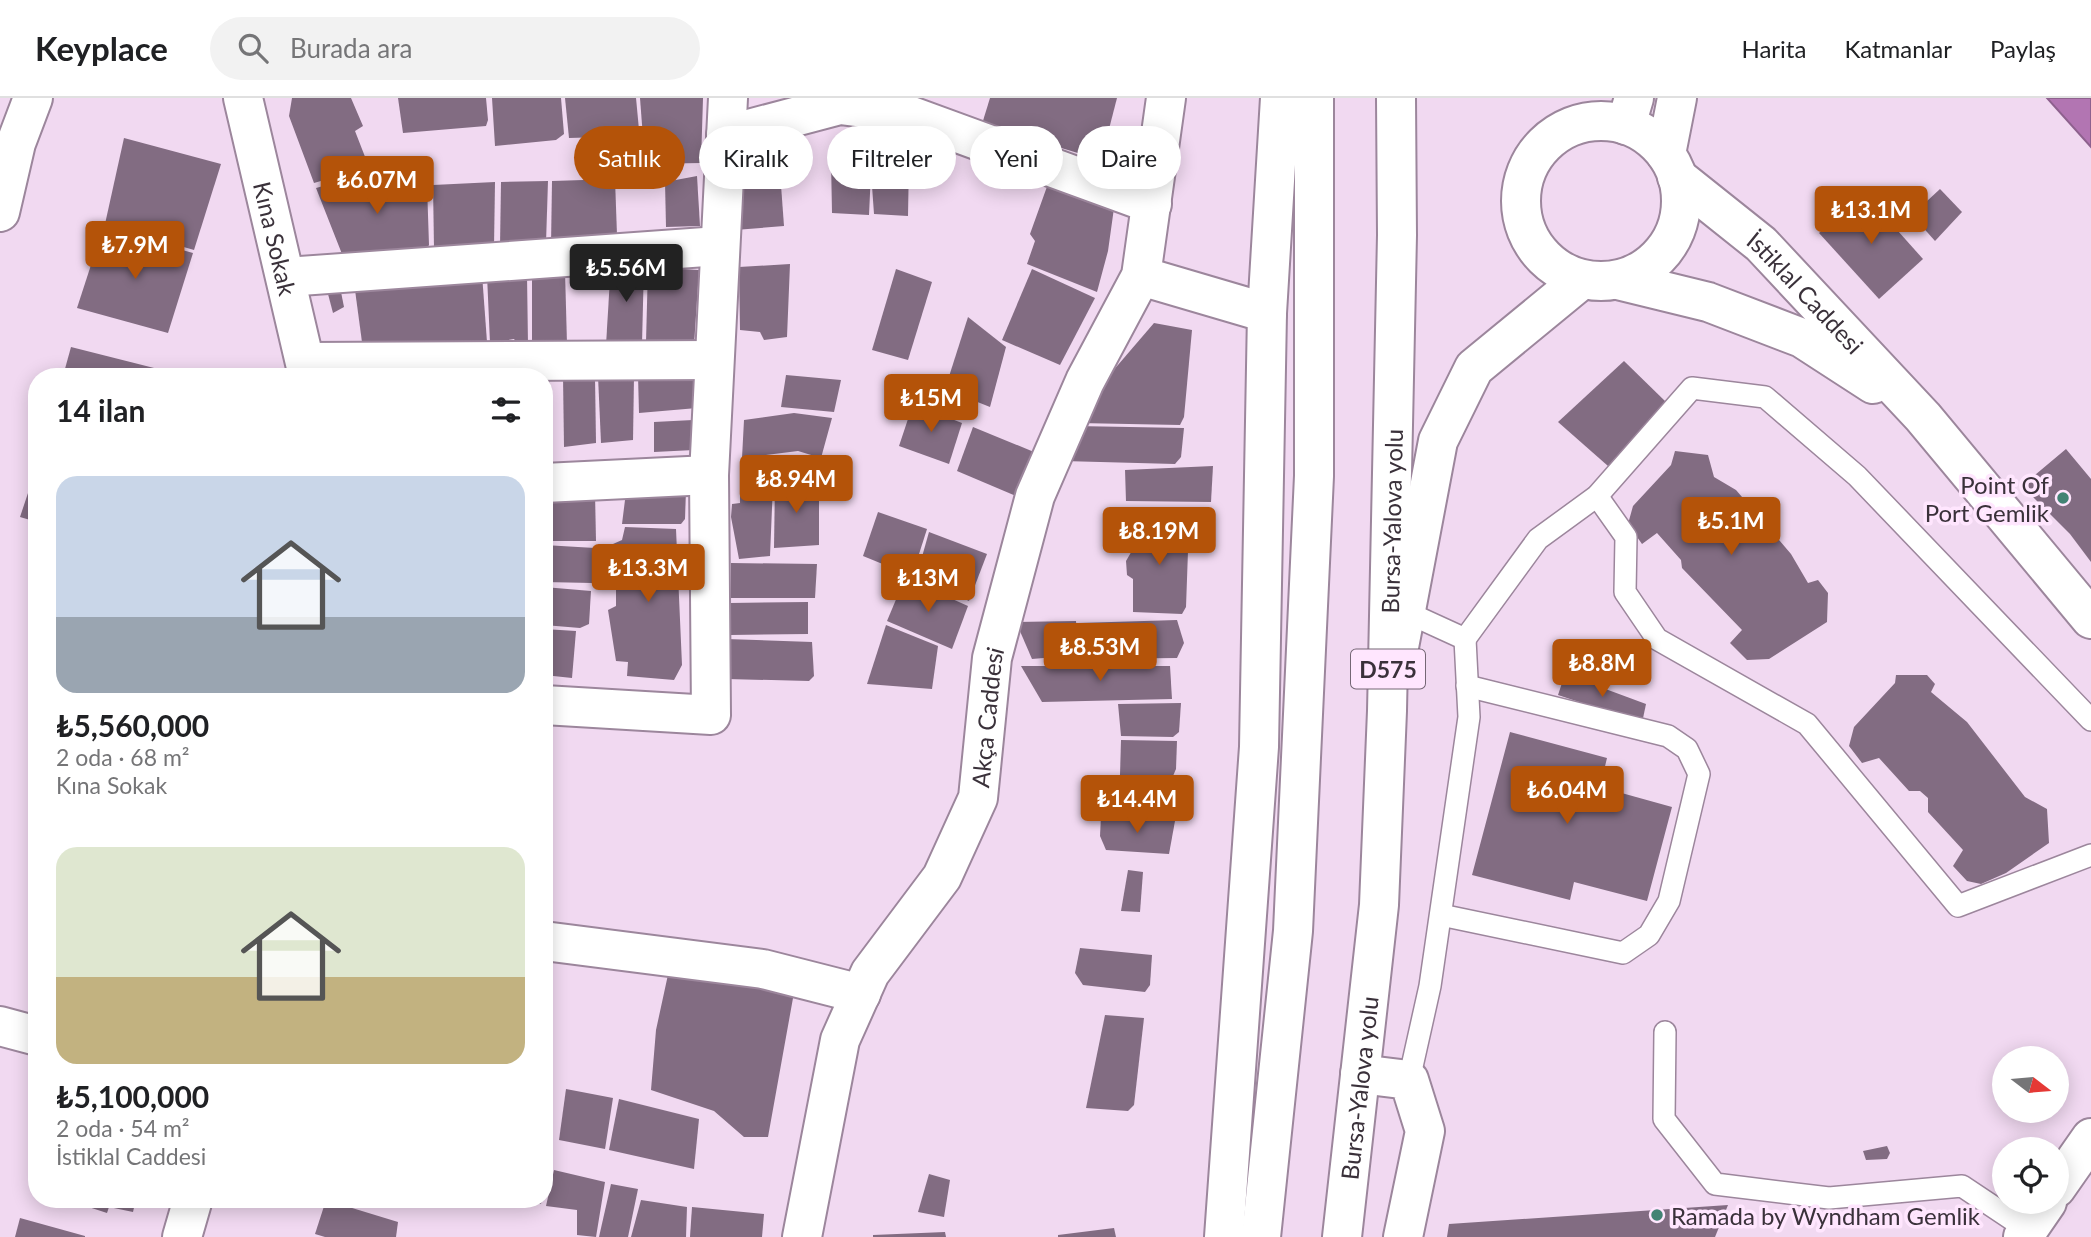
<!DOCTYPE html>
<html lang="tr">
<meta charset="utf-8">
<style>
body{margin:0;font-family:Lato,sans-serif;background:#f2f2f2;color:#202124;height:100vh;display:flex;flex-direction:column;font-size:26px;white-space:nowrap}
*{box-sizing:border-box;margin:0}
p{font-size:23px;color:#757577}
.icon{flex:none;width:38px;height:38px;fill:none;stroke:currentColor;stroke-width:2;stroke-linecap:round;stroke-linejoin:round}
.map{position:relative;flex:1;overflow:hidden}
.drawer{position:absolute;left:28px;top:270px;width:525px;height:840px;display:flex;flex-direction:column;background:#fff;border-radius:28px;box-shadow:0 4px 18px #0003}
.drawer>*{flex:none}
.guide{position:absolute;left:574px;top:28px;width:665px;height:63px;display:flex;gap:14px}
.needle{width:46px;rotate:106deg}
.tools{position:absolute;left:1992px;top:948px;display:grid;gap:14px}
.tools a{display:grid;place-items:center;width:77px;height:77px;border-radius:50%;background:#fff;box-shadow:0 4px 18px #0003;font-size:35px}
.price{position:absolute;translate:-50% -60px;padding:0 16px;border-radius:7px;background:#b45309;color:#fff;font-size:23px;line-height:46px;filter:drop-shadow(0 2px 4px #0008)}
.price::after{content:'';position:absolute;left:50%;top:42px;width:21px;height:16px;margin-left:-10px;background:inherit;clip-path:polygon(0 0,100% 0,50% 100%)}
.price.current{background:#222;color:#fff}
ul{padding:0;list-style:none}
li{display:grid;align-content:center;gap:14px;height:371px;padding:0 28px}
li span{display:grid;place-items:center;height:217px;border-radius:21px;color:#555}
li>.icon{margin-inline-start:auto}
span .icon{width:126px;height:126px;fill:#fffc;stroke-width:1}
li b{font-size:30px}
h2{display:flex;justify-content:space-between;align-items:center;height:84px;padding:0 28px;font-size:30px}
.tag{padding:0 24px;border-radius:32px;background:#fff;box-shadow:0 4px 18px #0003;font-size:24px;line-height:63px}
.tag.current{background:#b45309;color:#fff}
header{display:flex;align-items:center;gap:42px;box-sizing:border-box;height:98px;padding:0 35px;background:#fff;border-bottom:2px solid #e0e0e0}
header strong{font-size:33px}
nav{display:flex;gap:38px;margin-inline-start:auto;font-size:24px}
.search{width:490px;height:63px;background:#f2f2f2;display:flex;align-items:center;gap:18px;box-sizing:border-box;padding:0 24px;border-radius:38px;color:#757577;font-size:26px}
.map>svg:first-child{display:block}
</style>
<header>
<strong>Keyplace</strong>
<div class="search"><svg class="icon" aria-label="search" viewBox="0 0 24 24"><circle cx="10" cy="10" r="6"/><path d="M15 15l6 6"/></svg>Burada ara</div>
<nav><a>Harita</a><a>Katmanlar</a><a>Paylaş</a></nav>
</header>
<div class="map">
<svg width="2091" height="1139" viewBox="0 0 2091 1139">
<rect width="100%" height="100%" fill="#f1d9f1"/>
<polygon fill="#b275b2" stroke="#8e618e" stroke-width="2" points="2047,0 2091,0 2091,49"/>
<g fill="#826c82">
<polygon points="292,0 351,0 363,28 355,33 369,69 314,85 289,18"/>
<polygon points="398,0 486,0 488,22 486,28 403,35"/>
<polygon points="492,0 561,0 564,36 556,42 495,48"/>
<polygon points="565,0 636,0 639,32 636,38 569,40"/>
<polygon points="640,0 703,0 701,65 645,66"/>
<polygon points="990,0 1117,0 1101,62 982,26"/>
<polygon points="124,40 221,66 194,152 105,126"/>
<polygon points="779,60 784,128 735,132 733,64"/>
<polygon points="868,60 870,72 875,60 909,62 908,118 874,116 871,74 869,117 832,115 831,62"/>
<polygon points="367,76 375,89 427,87 429,147 426,152 342,156 316,90"/>
<polygon points="697,78 700,128 666,129 665,84"/>
<polygon points="615,81 617,137 551,147 552,83"/>
<polygon points="548,83 546,145 500,149 501,84"/>
<polygon points="1049,83 1114,110 1108,153 1097,194 1027,166 1035,143 1030,136"/>
<polygon points="495,84 494,149 434,150 433,87"/>
<polygon points="1940,91 1962,114 1935,143 1912,117"/>
<polygon points="1864,95 1923,161 1879,201 1819,135"/>
<polygon points="103,130 193,155 168,235 77,210"/>
<polygon points="611,164 644,166 642,246 606,247"/>
<polygon points="790,166 787,239 764,242 760,234 740,232 739,169"/>
<polygon points="648,169 699,172 694,247 646,244"/>
<polygon points="896,171 932,184 908,262 872,252"/>
<polygon points="1032,171 1095,200 1060,267 1002,242"/>
<polygon points="565,173 567,246 532,247 532,175"/>
<polygon points="482,176 487,244 364,259 355,192"/>
<polygon points="487,177 527,177 528,247 521,251 514,241 490,245"/>
<polygon points="341,194 344,209 333,215 328,196"/>
<polygon points="968,219 1006,249 990,309 945,291"/>
<polygon points="1154,225 1192,232 1184,319 1180,327 1078,325 1081,310"/>
<polygon points="71,249 162,272 160,278 63,278"/>
<polygon points="1624,263 1666,304 1608,368 1558,324"/>
<polygon points="638,277 696,278 697,310 639,315"/>
<polygon points="786,277 841,282 834,314 781,309"/>
<polygon points="563,278 595,279 596,345 564,349"/>
<polygon points="598,278 634,278 633,342 601,345"/>
<polygon points="544,279 549,279 551,351 544,352"/>
<polygon points="913,306 962,325 949,366 899,348"/>
<polygon points="794,315 832,320 821,360 798,353 742,360 744,322"/>
<polygon points="693,322 694,352 654,354 654,324"/>
<polygon points="1075,328 1184,330 1181,359 1175,366 1063,363"/>
<polygon points="973,329 1034,354 1016,398 957,373"/>
<polygon points="2066,351 2091,381 2091,464 2070,436 2022,388"/>
<polygon points="1675,353 1708,357 1714,379 1736,392 1791,456 1808,485 1818,482 1828,495 1827,524 1769,561 1747,562 1730,545 1742,532 1682,470 1681,462 1657,435 1642,446 1628,426 1633,408 1671,367"/>
<polygon points="1213,368 1211,404 1126,403 1125,372"/>
<polygon points="36,371 37,371 37,424 20,419"/>
<polygon points="793,382 819,392 819,447 774,450 775,384"/>
<polygon points="740,385 773,386 770,458 739,461 731,419 732,406 740,405"/>
<polygon points="686,392 685,421 681,426 622,426 626,394"/>
<polygon points="595,395 596,443 544,443 544,401"/>
<polygon points="878,414 927,431 912,478 863,458"/>
<polygon points="1136,422 1189,425 1186,509 1182,516 1133,514 1133,481 1127,477 1126,463 1133,451"/>
<polygon points="625,429 676,431 682,567 674,582 627,578 628,564 616,563 608,512 616,508 616,492 626,488 625,466 612,464 613,446 622,442"/>
<polygon points="929,434 987,456 969,503 916,480"/>
<polygon points="544,447 595,450 592,485 544,484"/>
<polygon points="731,465 817,466 815,500 731,500"/>
<polygon points="905,480 968,508 952,551 887,523"/>
<polygon points="544,489 591,493 589,526 580,530 544,527"/>
<polygon points="808,504 808,536 730,537 730,505"/>
<polygon points="1177,522 1184,545 1177,560 1084,561 1078,525"/>
<polygon points="1076,523 1078,557 1032,561 1016,524"/>
<polygon points="886,527 938,548 932,591 867,586"/>
<polygon points="544,531 576,533 572,580 544,577"/>
<polygon points="726,541 812,544 814,578 809,583 727,581"/>
<polygon points="1021,568 1170,568 1172,601 1042,604"/>
<polygon points="1565,576 1646,606 1642,625 1558,597"/>
<polygon points="1896,577 1927,577 1935,586 1931,594 1967,624 2025,699 2047,711 2049,745 2006,775 1981,786 1967,783 1953,768 1963,752 1928,714 1928,700 1920,693 1909,693 1879,660 1862,665 1849,648 1854,629 1895,585"/>
<polygon points="1181,605 1179,634 1173,639 1121,638 1118,606"/>
<polygon points="1510,634 1607,660 1600,689 1672,709 1647,803 1574,784 1570,802 1472,777"/>
<polygon points="1121,642 1177,643 1176,671 1173,678 1120,677"/>
<polygon points="1102,681 1170,682 1167,712 1163,719 1101,714"/>
<polygon points="1101,718 1175,723 1169,756 1106,752 1100,738"/>
<polygon points="1128,772 1143,774 1140,814 1121,813"/>
<polygon points="1080,850 1152,857 1150,887 1145,894 1083,887 1075,875"/>
<polygon points="669,872 720,880 728,886 740,881 795,889 768,1039 744,1039 714,1013 651,992 656,932"/>
<polygon points="1105,917 1144,920 1134,1007 1128,1013 1086,1010"/>
<polygon points="566,991 613,1000 605,1051 559,1042"/>
<polygon points="619,1001 699,1021 694,1071 609,1052"/>
<polygon points="1887,1048 1890,1055 1887,1061 1866,1062 1863,1053"/>
<polygon points="554,1072 605,1084 596,1139 577,1137 577,1112 546,1108"/>
<polygon points="929,1076 950,1082 944,1119 918,1114"/>
<polygon points="611,1086 638,1091 628,1139 599,1139"/>
<polygon points="64,1101 136,1101 133,1114 109,1109 107,1115"/>
<polygon points="517,1101 542,1101 541,1106"/>
<polygon points="326,1102 398,1124 396,1139 325,1139 315,1136"/>
<polygon points="641,1102 687,1109 686,1139 631,1139"/>
<polygon points="1728,1107 1715,1139 1447,1139 1449,1126"/>
<polygon points="692,1109 764,1116 762,1139 690,1139"/>
<polygon points="20,1120 85,1138 85,1139 15,1139"/>
<polygon points="1114,1130 1116,1139 1058,1139 1058,1137"/>
<polygon points="945,1134 946,1139 873,1139 873,1137"/>
</g>
<g fill="none" stroke-linecap="round" stroke-linejoin="round">
<g stroke="#9c869c" stroke-width="24">
<g id="lane">
<polyline points="1597,398 1626,439 1625,494 1657,541 1807,626 1958,808 2091,757"/>
<polyline points="1401,508 1406,514 1465,541 1538,441 1597,398 1692,290 1765,299 1857,378 2091,622"/>
<polyline points="1441,817 1623,855 1649,837 1669,803 1699,676 1687,651 1668,638 1467,588"/>
<polyline points="1665,934 1664,1021 1715,1086 1829,1100 1962,1088 2028,1132"/>
<polyline points="1409,982 1430,888 1469,619 1465,541"/>
</g>
</g>
<g stroke="#9c869c" stroke-width="42">
<g id="street">
<path id="s1" d="M243,0L308,278"/>
<polyline points="1626,27 1634,0"/>
<polyline points="726,37 840,7 903,15 1152,106"/>
<polyline points="1666,56 1677,0"/>
<polyline points="0,114 16,45 33,0"/>
<polyline points="1141,178 1267,215"/>
<polyline points="286,179 719,148"/>
<polyline points="307,264 713,262"/>
<polyline points="544,385 709,377"/>
<polyline points="544,607 711,617 709,377 728,0"/>
<polyline points="544,843 763,871 861,896"/>
<polyline points="0,928 37,938"/>
<polyline points="1360,976 1409,982 1425,1033 1403,1139"/>
<polyline points="2056,1090 2091,1040"/>
<polyline points="182,1139 193,1101"/>
<path id="s2" d="M802,1139L840,942L870,875L942,779L978,700L992,560L1035,398L1085,283L1141,178L1166,0"/>
<polyline points="2023,1139 2047,1104"/>
</g>
</g>
<g stroke="#9c869c" stroke-width="42">
<g id="secondary">
<circle cx="1601" cy="103" r="80"/>
<path id="s3" d="M1677,79L1761,146L1923,319L2091,521"/>
<polyline points="1618,182 1708,204 1802,240 1873,286"/>
<polyline points="1399,549 1438,343 1474,270 1581,182"/>
<polyline points="1224,1139 1259,649 1267,215 1280,0"/>
</g>
</g>
<g stroke="#9c869c" stroke-width="42">
<g id="highway">
<polyline points="1261,1139 1293,833 1314,378 1314,0"/>
<path id="s4" d="M1342,1139L1379,807L1387,613L1397,137L1396,0"/>
</g>
</g>
<use href="#lane" stroke="#fff" stroke-width="21"/>
<use href="#street" stroke="#fff" stroke-width="38"/>
<use href="#secondary" stroke="#fff" stroke-width="38"/>
<use href="#highway" stroke="#fff" stroke-width="38"/>
</g>
<g fill="#428374" stroke="#ffe6fe" stroke-width="2.5">
<circle cx="2063" cy="400" r="7"/>
<circle cx="1657" cy="1117" r="7"/>
</g>
<g text-anchor="middle" dominant-baseline="central" stroke-width="7" stroke-linejoin="round" paint-order="stroke">
<rect fill="#ffe6fe" stroke="#756775" stroke-width="2" x="1351" y="551.5" width="74" height="39" rx="5"/>
<g font-size="23" font-weight="bold" fill="#3a313a">
<text x="1388" y="571">D575</text>
</g>
<g font-size="24" fill="#3a313a" stroke="#ffe6fe">
<text stroke="none"><textPath href="#s1" startOffset="144">Kına Sokak</textPath></text>
<text stroke="none"><textPath href="#s3" startOffset="173">İstiklal Caddesi</textPath></text>
<text stroke="none"><textPath href="#s4" startOffset="718">Bursa-Yalova yolu</textPath></text>
<text stroke="none"><textPath href="#s2" startOffset="562">Akça Caddesi</textPath></text>
<text stroke="none"><textPath href="#s4" startOffset="150">Bursa-Yalova yolu</textPath></text>
</g>
<g font-size="24" fill="#3a313a" stroke="#ffe6fe" text-anchor="end">
<text x="2049" y="386">Point Of<tspan x="2049" dy="28">Port Gemlik</tspan></text>
<text x="1671" y="1117" text-anchor="start">Ramada by Wyndham Gemlik</text>
</g>
</g>
</svg>
<div class="tools">
<a><svg class="needle" viewBox="-14 -14 28 28"><path d="M0-13l5 13h-10z" fill="#e53935"/><path d="M0 13l5-13h-10z" fill="#757577"/></svg></a>
<a><svg class="icon" aria-label="locate" viewBox="0 0 24 24"><circle cx="12" cy="12" r="6"/><path d="M12 2v4M12 18v4M2 12h4M18 12h4"/></svg></a>
</div>
<b class="price" style="left:377px;top:118px">₺6.07M</b>
<b class="price" style="left:1871px;top:148px">₺13.1M</b>
<b class="price" style="left:135px;top:183px">₺7.9M</b>
<b class="price current" style="left:626px;top:206px">₺5.56M</b>
<b class="price" style="left:931px;top:336px">₺15M</b>
<b class="price" style="left:796px;top:417px">₺8.94M</b>
<b class="price" style="left:1731px;top:459px">₺5.1M</b>
<b class="price" style="left:1159px;top:469px">₺8.19M</b>
<b class="price" style="left:648px;top:506px">₺13.3M</b>
<b class="price" style="left:928px;top:516px">₺13M</b>
<b class="price" style="left:1100px;top:585px">₺8.53M</b>
<b class="price" style="left:1602px;top:601px">₺8.8M</b>
<b class="price" style="left:1567px;top:728px">₺6.04M</b>
<b class="price" style="left:1137px;top:737px">₺14.4M</b>
<div class="guide">
<a class="tag current">Satılık</a>
<a class="tag">Kiralık</a>
<a class="tag">Filtreler</a>
<a class="tag">Yeni</a>
<a class="tag">Daire</a>
</div>
<section class="drawer">
<h2>14 ilan<svg class="icon" aria-label="filters" viewBox="0 0 24 24"><path d="M4 7h16M4 17h16"/><circle cx="9" cy="7" r="2"/><circle cx="15" cy="17" r="2"/></svg></h2>
<ul>
<li><span style="background:linear-gradient(#c9d6e8 65%,#9aa5b1 0)"><svg class="icon" aria-label="home" viewBox="0 0 24 24"><path d="M3 11l9-7 9 7M6 9v11h12V9"/></svg></span><div><b>₺5,560,000</b><p>2 oda · 68 m²</p><p>Kına Sokak</p></div></li>
<li><span style="background:linear-gradient(#dfe7d0 60%,#c2b280 0)"><svg class="icon" aria-label="home" viewBox="0 0 24 24"><path d="M3 11l9-7 9 7M6 9v11h12V9"/></svg></span><div><b>₺5,100,000</b><p>2 oda · 54 m²</p><p>İstiklal Caddesi</p></div></li>
</ul>
</section>
</div>
